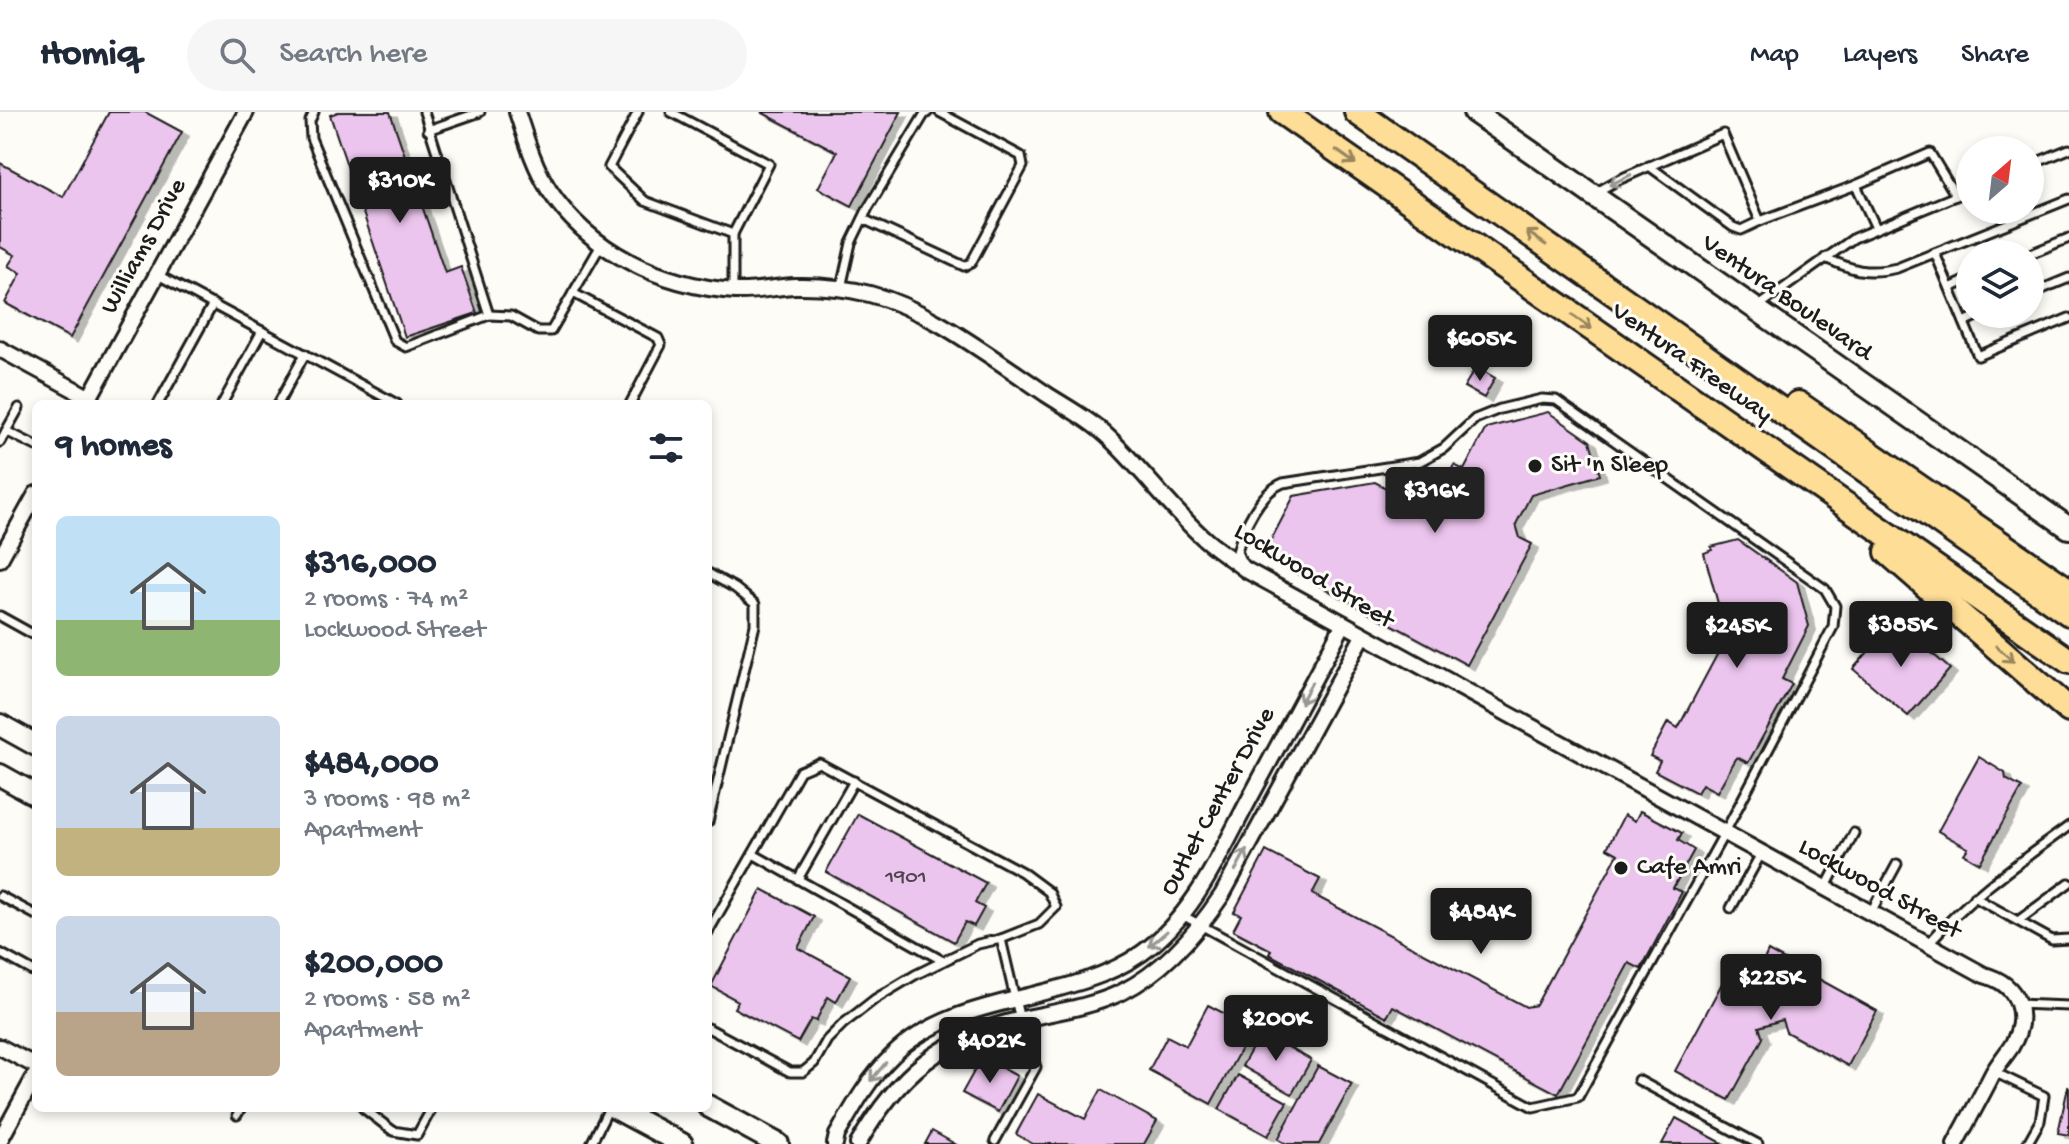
<!DOCTYPE html>
<meta charset="utf-8">
<style>
body{margin:0;font-family:"Gochi Hand",sans-serif;background:#f6f6f7;color:#1f2937;height:100vh;display:flex;flex-direction:column;font-size:30px;white-space:nowrap}
*{box-sizing:border-box;margin:0}
p{font-size:26px;color:#747a83}
.icon{flex:none;width:44px;height:44px;fill:none;stroke:currentColor;stroke-width:2;stroke-linecap:round;stroke-linejoin:round}
.map{position:relative;flex:1;overflow:hidden}
.side{position:absolute;left:32px;top:288px;width:680px;height:712px;display:flex;flex-direction:column;background:#fff;border-radius:12px;box-shadow:0 4px 12px #0003}
.side>*{flex:none}
.needle{width:52px;rotate:28deg}
.controls{position:absolute;left:1956px;top:24px;display:grid;gap:16px}
.controls a{display:grid;place-items:center;width:88px;height:88px;border-radius:50%;background:#fff;box-shadow:0 4px 12px #0003;font-size:40px}
.price{position:absolute;translate:-50% -68px;padding:0 18px;border-radius:8px;background:#1c1c1c;color:#fff;font-size:26px;line-height:52px;filter:drop-shadow(0 2px 4px #0008)}
.price::after{content:'';position:absolute;left:50%;top:48px;width:24px;height:18px;margin-left:-12px;background:inherit;clip-path:polygon(0 0,100% 0,50% 100%)}
.price.on{background:#222;color:#fff}
ul{padding:0;list-style:none}
li{display:flex;align-items:center;gap:24px;height:200px;padding:0 24px}
li span{display:grid;place-items:center;flex:none;width:224px;height:160px;border-radius:12px;color:#555}
li>.icon{margin-inline-start:auto}
span .icon{width:96px;height:96px;fill:#fffc;stroke-width:1}
li b{font-size:34px}
h2{display:flex;justify-content:space-between;align-items:center;height:96px;padding:0 24px;font-size:34px}
header{display:flex;align-items:center;gap:48px;box-sizing:border-box;height:112px;padding:0 40px;background:#fff;border-bottom:2px solid #e0e1e3}
header strong{font-size:38px}
nav{display:flex;gap:44px;margin-inline-start:auto;font-size:28px}
.search{width:560px;height:72px;background:#f6f6f7;display:flex;align-items:center;gap:20px;box-sizing:border-box;padding:0 28px;border-radius:44px;color:#747a83;font-size:30px}
.map>svg:first-child{display:block}
</style>
<header>
<strong>Homiq</strong>
<div class="search"><svg class="icon" aria-label="search" viewBox="0 0 24 24"><circle cx="10" cy="10" r="6"/><path d="M15 15l6 6"/></svg>Search here</div>
<nav><a>Map</a><a>Layers</a><a>Share</a></nav>
</header>
<div class="map">
<svg width="2069" height="1032" viewBox="0 0 2069 1032">
<defs>
<filter id="shadow"><feDropShadow dx="7" dy="4.5" stdDeviation="0" flood-color="#0004"/></filter>
</defs>
<rect width="100%" height="100%" fill="#fdfcf7"/>
<filter id="ink" filterUnits="userSpaceOnUse"><feTurbulence type="fractalNoise" baseFrequency=".0125" numOctaves="2"/><feDisplacementMap in="SourceGraphic" scale="16" xChannelSelector="R" yChannelSelector="G"/><feConvolveMatrix kernelMatrix="1 2 1 2 8 2 1 2 1" color-interpolation-filters="sRGB"/></filter>
<g filter="url(#ink)">
<g fill="#ecc5ee" stroke="#1c1c1c" stroke-width="2" filter="url(#shadow)">
<polygon points="109,0 145,0 182,20 70,226 5,191 21,161 8,154 15,143 0,135 0,51 63,85"/>
<polygon points="338,0 390,0 445,161 461,155 477,201 405,225 330,3"/>
<polygon points="761,0 901,0 852,94 818,76 837,40"/>
<polygon points="1476,255 1495,266 1484,286 1464,275"/>
<polygon points="1548,300 1590,329 1600,363 1531,383 1516,412 1520,426 1532,432 1467,553 1263,443 1294,384 1375,370 1429,399 1454,353 1464,358 1486,316"/>
<polygon points="1738,428 1797,470 1809,514 1782,567 1792,572 1748,651 1737,645 1717,680 1702,672 1697,681 1655,659 1660,649 1650,644 1668,610 1678,616 1727,524 1704,441 1712,438 1711,435"/>
<polygon points="1895,509 1950,557 1908,604 1853,557"/>
<polygon points="1979,645 2005,661 2006,667 2022,676 1980,751 1964,742 1968,736 1938,719"/>
<polygon points="1640,699 1682,721 1678,728 1694,738 1673,776 1682,780 1641,857 1629,851 1558,982 1393,894 1387,905 1269,842 1271,838 1233,818 1241,803 1234,800 1266,739 1320,767 1312,782 1526,895 1536,893 1618,742 1607,736 1624,703 1635,709"/>
<polygon points="858,702 986,771 975,791 984,796 974,814 965,810 954,830 826,760"/>
<polygon points="762,777 814,805 798,836 850,864 836,890 828,885 816,909 811,907 798,930 734,896 738,889 711,874"/>
<polygon points="1768,839 1877,899 1848,954 1786,920 1782,908 1759,915 1763,926 1729,988 1675,959 1733,851 1740,855 1742,861 1765,854 1764,848"/>
<polygon points="1208,893 1252,916 1211,992 1149,958 1167,924 1186,934"/>
<polygon points="1261,920 1311,948 1292,982 1242,954"/>
<polygon points="982,945 1017,964 998,1000 962,981"/>
<polygon points="1318,954 1352,972 1319,1032 1287,1032 1278,1027"/>
<polygon points="1238,963 1287,990 1268,1024 1219,997"/>
<polygon points="2068,975 2069,976 2069,1023 2058,1021"/>
<polygon points="1101,978 1157,1009 1144,1032 1033,1032 1016,1022 1038,982 1085,1007"/>
<polygon points="1676,1006 1724,1032 1662,1032"/>
<polygon points="932,1019 955,1032 925,1032"/>
</g>
<g fill="none" stroke-linecap="round" stroke-linejoin="round">
<g stroke="#1c1c1c" stroke-width="13">
<g id="lane">
<polyline points="314,0 310,9 311,26 395,229 406,235 489,203 424,0"/>
<polyline points="638,0 609,55 645,89 733,122 769,52 671,0"/>
<polyline points="428,18 480,0"/>
<polyline points="2030,53 2069,37"/>
<polyline points="1649,54 1733,115 1741,118 1760,109"/>
<polyline points="1856,73 1930,41 1956,84"/>
<polyline points="1595,81 1618,68 1723,22 1760,109 1856,73 1876,116"/>
<polyline points="863,107 964,154 971,151 1023,54 1021,44 939,0"/>
<polyline points="1935,141 1978,244 2069,206"/>
<polyline points="2030,142 2069,126"/>
<path d="M1825,146C1853,158 1866,163 1897,156L2069,87"/>
<polyline points="158,163 397,292"/>
<polyline points="841,176 851,131 868,96 924,3 928,0"/>
<polyline points="1950,176 1970,167"/>
<polyline points="733,179 733,122"/>
<polyline points="573,181 658,226 661,233 630,292"/>
<polyline points="2030,182 2069,166"/>
<polyline points="1756,196 1854,126 1970,78"/>
<polyline points="489,203 511,204 538,219 551,219 601,133"/>
<polyline points="1964,210 1982,202"/>
<polyline points="158,292 213,192"/>
<polyline points="222,292 262,219"/>
<polyline points="278,292 305,242"/>
<polyline points="6,319 19,296"/>
<polyline points="0,330 6,319 36,334"/>
<polyline points="708,461 735,476 755,492 755,513 708,710"/>
<polyline points="0,504 36,524"/>
<polyline points="753,742 943,849"/>
<polyline points="798,767 854,669"/>
<polyline points="1826,775 1854,721"/>
<polyline points="0,784 36,803"/>
<polyline points="1974,785 2052,828 2069,827"/>
<polyline points="1731,796 1762,740"/>
<polyline points="1871,800 1897,752"/>
<path d="M1184,804L1533,995L1578,985L1725,720L1833,515L1835,494L1825,477L1556,288L1542,287L1500,297L1475,307L1444,336L1419,350L1283,371C1260,380 1243,416 1237,440L1243,453"/>
<polyline points="2018,809 2069,771"/>
<polyline points="708,820 800,659 819,651 1022,760 1049,780 1056,795 1039,812 1001,827 978,832 915,863 875,887 843,912 827,928 814,951 803,960 790,960 708,916"/>
<path d="M1928,832C1970,784 2018,751 2069,714"/>
<polyline points="0,841 36,861"/>
<polyline points="2018,892 2069,894"/>
<polyline points="1994,960 2044,984 2040,1009 2027,1032"/>
<polyline points="1638,968 1758,1032"/>
<polyline points="363,996 393,1019 417,1023 432,996"/>
<polyline points="237,1003 241,996"/>
<polyline points="995,1029 1036,955 1020,908 1001,827"/>
<polyline points="591,1032 609,996"/>
</g>
</g>
<g stroke="#1c1c1c" stroke-width="20">
<g id="street">
<path d="M517,0C526,27 534,54 549,78C590,140 662,174 735,179C756,180 775,175 795,174C851,173 891,184 940,212C976,233 1011,258 1046,282C1066,295 1089,307 1106,323C1142,356 1170,397 1207,429C1219,439 1233,448 1246,458L1984,863C2019,872 2030,904 2011,935C2005,944 1998,952 1993,961C1981,985 1968,1008 1955,1032"/>
<polyline points="0,237 90,286"/>
<polyline points="86,292 246,0"/>
<polyline points="0,447 36,382"/>
<polyline points="0,935 36,954"/>
<polyline points="0,1028 36,962"/>
<path d="M835,1032L837,1023C853,995 869,966 892,944C957,879 1068,893 1142,841C1196,802 1220,741 1251,684C1282,627 1312,570 1343,513"/>
<path d="M858,1032C898,962 942,925 1022,907C1055,900 1091,895 1122,880C1164,859 1196,822 1222,783L1363,524"/>
</g>
</g>
<g stroke="#1c1c1c" stroke-width="26">
<g id="secondary">
<polyline points="1474,0 2069,416"/>
<polyline points="0,613 36,633"/>
<polyline points="0,663 36,683"/>
<polyline points="708,994 778,1032"/>
<polyline points="615,996 682,1032"/>
</g>
</g>
<g stroke="#1c1c1c" stroke-width="30">
<g id="highway">
<polyline points="1282,0 2069,549"/>
<polyline points="1357,0 2069,501"/>
<polyline points="1798,292 2069,479"/>
<polyline points="1888,440 2069,598"/>
</g>
</g>
<use href="#lane" stroke="#fdfcf7" stroke-width="7"/>
<use href="#street" stroke="#fdfcf7" stroke-width="14"/>
<use href="#secondary" stroke="#fdfcf7" stroke-width="20"/>
<use href="#highway" stroke="#fedd96" stroke-width="24"/>
</g>
<defs><path id="oneway-shaft" d="M-6 0H5M1.5-3L5.5 0L1.5 3" fill="none" stroke-width="1.6" stroke-linecap="round" stroke-linejoin="round" transform="scale(2)"/></defs>
<g stroke="#98865f">
<use href="#oneway-shaft" transform="translate(1346 45) rotate(35)"/>
<use href="#oneway-shaft" transform="translate(1536 126) rotate(-145)"/>
<use href="#oneway-shaft" transform="translate(1582 210) rotate(35)"/>
<use href="#oneway-shaft" transform="translate(2005 542) rotate(41)"/>
</g>
<g stroke="#989794">
<use href="#oneway-shaft" transform="translate(1620 68) rotate(154)"/>
<use href="#oneway-shaft" transform="translate(1306 581) rotate(118)"/>
<use href="#oneway-shaft" transform="translate(1241 748) rotate(-62)"/>
<use href="#oneway-shaft" transform="translate(1158 827) rotate(139)"/>
<use href="#oneway-shaft" transform="translate(878 960) rotate(130)"/>
</g>
</g>
<g fill="#1c1c1c" stroke="#fdfcf7" stroke-width="3">
<circle cx="1535" cy="354" r="8"/>
<circle cx="1621" cy="756" r="8"/>
</g>
<g text-anchor="middle" dominant-baseline="central" stroke-width="6" stroke-linejoin="round" paint-order="stroke">
<g font-size="22" fill="#504650">
<text x="906" y="766">1901</text>
</g>
<g font-size="26" fill="#1c1c1c" stroke="#fdfcf7">
<text transform="translate(145 135) rotate(-61)">Williams Drive</text>
<text transform="translate(1786 187) rotate(35)">Ventura Boulevard</text>
<text transform="translate(1691 252) rotate(35)">Ventura Freeway</text>
<text transform="translate(1313 465) rotate(31)">Lockwood Street</text>
<text transform="translate(1219 690) rotate(-61)">Outlet Center Drive</text>
<text transform="translate(1879 778) rotate(29)">Lockwood Street</text>
</g>
<g font-size="26" fill="#1c1c1c" stroke="#fdfcf7" text-anchor="start">
<text x="1551" y="354">Sit 'n Sleep</text>
<text x="1637" y="756">Cafe Amri</text>
</g>
</g>
</svg>
<div class="controls">
<a><svg class="needle" viewBox="-14 -14 28 28"><path d="M0-13l5 13h-10z" fill="#e53935"/><path d="M0 13l5-13h-10z" fill="#747a83"/></svg></a>
<a><svg class="icon" aria-label="layers" viewBox="0 0 24 24"><path d="M12 4l9 5-9 5-9-5zM3 14l9 5 9-5"/></svg></a>
</div>
<b class="price" style="left:400px;top:113px">$310K</b>
<b class="price" style="left:1480px;top:271px">$605K</b>
<b class="price on" style="left:1435px;top:423px">$316K</b>
<b class="price" style="left:1901px;top:557px">$385K</b>
<b class="price" style="left:1737px;top:558px">$245K</b>
<b class="price" style="left:1481px;top:844px">$484K</b>
<b class="price" style="left:1771px;top:910px">$225K</b>
<b class="price" style="left:1276px;top:951px">$200K</b>
<b class="price" style="left:990px;top:973px">$402K</b>
<section class="side">
<h2>9 homes<svg class="icon" aria-label="filters" viewBox="0 0 24 24"><path d="M4 7h16M4 17h16"/><circle cx="9" cy="7" r="2"/><circle cx="15" cy="17" r="2"/></svg></h2>
<ul>
<li><span style="background:linear-gradient(#bfe0f5 65%,#8fb573 0)"><svg class="icon" aria-label="home" viewBox="0 0 24 24"><path d="M3 11l9-7 9 7M6 9v11h12V9"/></svg></span><div><b>$316,000</b><p>2 rooms · 74 m²</p><p>Lockwood Street</p></div></li>
<li><span style="background:linear-gradient(#c9d6e8 70%,#c2b280 0)"><svg class="icon" aria-label="home" viewBox="0 0 24 24"><path d="M3 11l9-7 9 7M6 9v11h12V9"/></svg></span><div><b>$484,000</b><p>3 rooms · 98 m²</p><p>Apartment</p></div></li>
<li><span style="background:linear-gradient(#c9d6e8 60%,#b9a48a 0)"><svg class="icon" aria-label="home" viewBox="0 0 24 24"><path d="M3 11l9-7 9 7M6 9v11h12V9"/></svg></span><div><b>$200,000</b><p>2 rooms · 58 m²</p><p>Apartment</p></div></li>
</ul>
</section>
</div>
